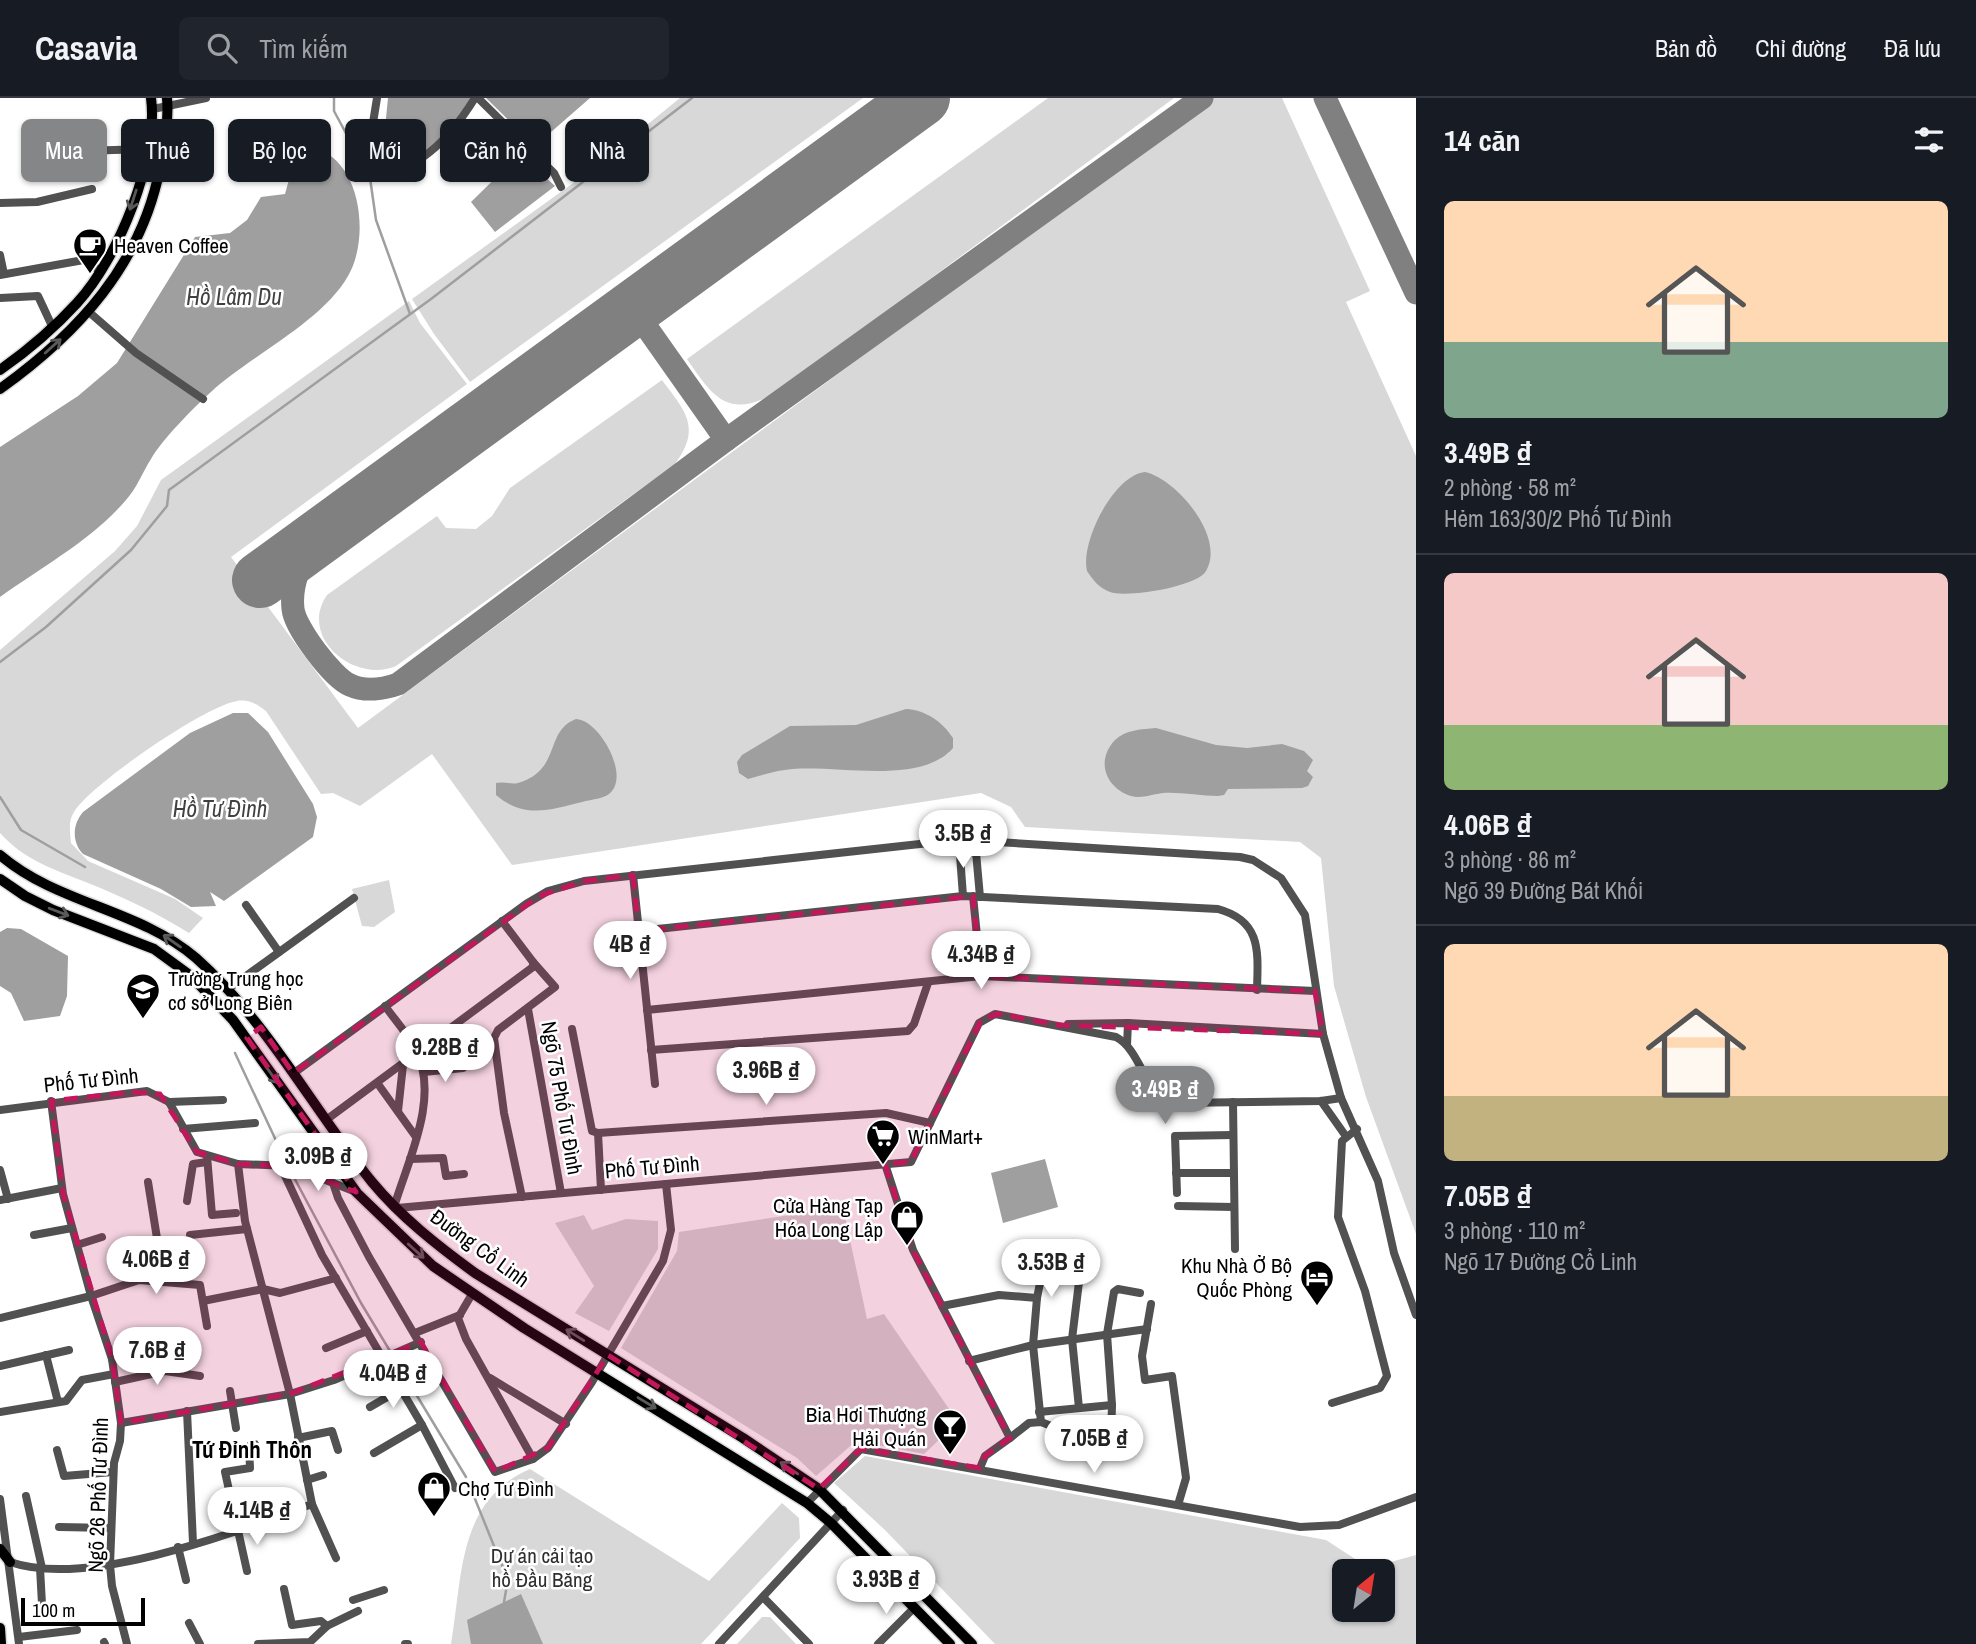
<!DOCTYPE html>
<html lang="vi">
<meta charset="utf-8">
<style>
body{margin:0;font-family:"Archivo Narrow",sans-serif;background:#20242c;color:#f1f3f6;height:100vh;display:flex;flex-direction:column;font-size:26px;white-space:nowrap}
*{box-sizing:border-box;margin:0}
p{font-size:23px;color:#9ea1a6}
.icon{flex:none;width:38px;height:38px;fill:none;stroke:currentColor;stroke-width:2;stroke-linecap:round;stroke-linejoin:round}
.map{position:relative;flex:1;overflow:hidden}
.panel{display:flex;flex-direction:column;background:#171b24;width:560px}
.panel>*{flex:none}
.banner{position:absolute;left:21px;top:21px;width:665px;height:63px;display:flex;gap:14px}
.needle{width:46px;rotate:30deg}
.fabs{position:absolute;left:1332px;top:1461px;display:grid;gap:14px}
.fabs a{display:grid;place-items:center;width:63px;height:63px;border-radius:10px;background:#171b24;box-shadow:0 2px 5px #0004;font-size:35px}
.scale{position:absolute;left:21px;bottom:18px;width:124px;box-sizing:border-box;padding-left:7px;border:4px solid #000;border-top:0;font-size:19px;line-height:24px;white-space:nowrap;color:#000;-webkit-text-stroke:5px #fff;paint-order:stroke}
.price{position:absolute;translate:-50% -60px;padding:0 16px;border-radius:24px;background:#fff;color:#222;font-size:23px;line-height:46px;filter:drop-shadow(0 2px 4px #0008)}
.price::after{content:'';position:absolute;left:50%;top:42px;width:21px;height:16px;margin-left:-10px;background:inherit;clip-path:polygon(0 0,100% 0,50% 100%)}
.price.selected{background:#858687;color:#fff}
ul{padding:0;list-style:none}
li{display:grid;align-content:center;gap:14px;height:371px;padding:0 28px}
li+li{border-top:2px solid #363941}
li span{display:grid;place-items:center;height:217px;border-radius:10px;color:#555}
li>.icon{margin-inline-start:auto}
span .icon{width:126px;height:126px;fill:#fffc;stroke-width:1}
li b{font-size:30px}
h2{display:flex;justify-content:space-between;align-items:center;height:84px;padding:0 28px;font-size:30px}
.tag{padding:0 24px;border-radius:10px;background:#171b24;box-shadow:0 2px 5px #0004;font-size:24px;line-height:63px}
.tag.selected{background:#858687;color:#fff}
header{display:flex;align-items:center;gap:42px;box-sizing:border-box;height:98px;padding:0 35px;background:#171b24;border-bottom:2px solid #363941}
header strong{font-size:33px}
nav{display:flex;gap:38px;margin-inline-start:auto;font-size:24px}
.search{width:490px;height:63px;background:#20242c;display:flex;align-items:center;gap:18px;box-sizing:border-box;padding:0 24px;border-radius:10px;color:#9ea1a6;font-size:26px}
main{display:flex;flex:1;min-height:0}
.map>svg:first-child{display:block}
</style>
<header>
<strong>Casavia</strong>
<div class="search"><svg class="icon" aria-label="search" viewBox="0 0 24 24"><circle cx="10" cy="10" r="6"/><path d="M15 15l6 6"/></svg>Tìm kiếm</div>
<nav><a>Bản đồ</a><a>Chỉ đường</a><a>Đã lưu</a></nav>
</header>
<main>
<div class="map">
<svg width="1416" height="1546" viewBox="0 0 1416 1546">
<rect width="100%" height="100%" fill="#fff"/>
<g fill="#d8d8d8" fill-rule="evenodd">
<polygon points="680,0 863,0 470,284 434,236 412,201 594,70"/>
<path d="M1048,0H1174L779,293C729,322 714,301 687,261Z"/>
<path d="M1212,0H1282L1370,193L1346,204L1416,358V1136L1366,999L1334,888L1321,760L1300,744L1025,729L1011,709L981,695L512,767L432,656L360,708L333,695L321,696L266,613C257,606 249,601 237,603C205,608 91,686 74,714C68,723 70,734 71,745L88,763L175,801L203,820L189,835C157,815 123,799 88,785C55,772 24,762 0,735V552L115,453L137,428L161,382L409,203L420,225L467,286L231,459L358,630Z"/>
<path d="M662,282C685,313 702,329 675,366L396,568C354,586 298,539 327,497L437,418L446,430L476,431L492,418L510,390Z"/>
<polygon points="389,782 395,814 374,829 362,828 352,791"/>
<polygon points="843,1109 867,1221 884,1216 958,1324 924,1356 856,1343 816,1378 797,1360 621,1250 677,1153 679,1134"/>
<polygon points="584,1117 592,1132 626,1121 658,1123 658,1151 609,1233 575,1215 594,1188 555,1125"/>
<path d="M865,1358L1326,1442L1369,1470L1416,1457V1546H995L885,1432L834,1385ZM1344,1474H1382V1512H1344Z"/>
<path d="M530,1371L709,1483L782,1405L799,1420L800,1440L701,1546H451C463,1477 457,1403 530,1371Z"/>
<polygon points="762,1519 770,1519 796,1546 737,1546"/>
</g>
<g fill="#9f9f9f">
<path d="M388,0H472C450,29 426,66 387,71L382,60Z"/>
<polygon points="486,0 590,0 535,48"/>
<path d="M309,49C361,57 371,139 348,178C322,224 250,258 211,294C194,309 161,343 151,361C142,375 137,390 126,402C93,441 42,469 0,499V349L78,298L117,265L195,139L230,135L247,122L261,99L285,96L296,56Z"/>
<polygon points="520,56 555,88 495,134 471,104"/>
<path d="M1145,374C1177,381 1226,440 1206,473C1197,489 1126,500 1110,494C1099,490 1093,482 1087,473C1080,444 1114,377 1145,374Z"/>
<path d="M906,611C925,612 942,623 953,640V650C919,689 832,665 785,672C773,673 760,678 748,681L739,675L737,664L742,657L790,628L856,627Z"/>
<path d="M233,615H248L268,634L313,706L317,719L313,739L224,803L210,794L216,808L191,809L161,791L83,756C72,744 72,727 83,714L190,635Z"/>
<path d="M576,621C599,622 628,674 612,693C606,701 592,701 582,704C550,712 524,721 496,697V685C504,683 511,687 518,685C562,672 544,633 576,621Z"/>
<path d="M1156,630L1216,647L1247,650L1282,646L1304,653L1313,662L1307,673L1313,679L1308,688L1302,690L1228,691L1224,697L1218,698C1200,698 1181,694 1163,695C1153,696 1141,701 1131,698C1106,690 1095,663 1115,642C1125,632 1142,631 1156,630Z"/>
<polygon points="7,830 21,831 68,858 67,898 60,918 24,923 11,895 0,888 0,834"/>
<polygon points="1045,1061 1058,1109 1003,1125 991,1075"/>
<polygon points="521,1496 543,1546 471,1546 467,1522"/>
</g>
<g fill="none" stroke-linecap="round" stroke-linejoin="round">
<g stroke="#9f9f9f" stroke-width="2.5">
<polyline points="334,0 334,13 370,80 376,122 410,216"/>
<polyline points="0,564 46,529 131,452 167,408 169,392 431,201 692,0"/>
<polyline points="0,699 21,732 85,769"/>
<polyline points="235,955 287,1066"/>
<polyline points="290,1072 361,1205 466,1379"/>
<polyline points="471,1391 494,1448"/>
<polyline points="499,1460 508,1481 504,1504"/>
</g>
<g stroke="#808080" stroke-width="23">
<polyline points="1325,0 1416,195"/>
<polyline points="633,210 726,342"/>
<path d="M315,441C302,463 290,484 293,511C295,530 333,580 350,587C365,594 384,591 398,586L726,342L1202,0"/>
</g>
<polyline stroke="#808080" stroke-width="56" points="260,482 922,0"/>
<g stroke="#dbdbdb" stroke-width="13">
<g id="major">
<path d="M0,272C27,253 55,229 77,205C118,161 159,60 151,0"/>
<path d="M0,291C78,235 141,167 160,70C165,47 169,23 167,0"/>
<path d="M0,757C57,806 139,811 196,860C268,924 312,1010 372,1084C401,1119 438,1148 475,1175L743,1340L819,1391L972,1546"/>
<polyline points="0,781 25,798 53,812 154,851 191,878 233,922 357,1095 433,1168 524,1230 807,1405 831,1425 950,1546"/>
<polyline points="0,1451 10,1464"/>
<polyline points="0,1530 1,1546"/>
</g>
</g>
<g stroke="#515151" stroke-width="8">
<path d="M377,0L372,31L382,49L385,73C424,71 455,32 475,0"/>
<polyline points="478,0 554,75 561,89"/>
<polyline points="153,11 206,0"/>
<polyline points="81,53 147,51"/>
<polyline points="0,105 37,104 92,91"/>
<polyline points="0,157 4,176"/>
<polyline points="0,177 89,161 100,175"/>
<polyline points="0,200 38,198 52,228"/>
<polyline points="89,214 136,255 203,301"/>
<polyline points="975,743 980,799"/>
<polyline points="959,744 963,798"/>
<polyline points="633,777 655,986"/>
<polyline points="973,798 981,878"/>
<polyline points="246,807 279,854"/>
<path d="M639,833L963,798L1218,811C1262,823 1258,854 1257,892"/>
<polyline points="228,891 354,800"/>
<path d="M385,908C395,922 408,936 416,952C440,1000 408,1062 394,1109"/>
<polyline points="528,911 561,1095"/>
<polyline points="647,912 981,878 1315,893"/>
<polyline points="1068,926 1128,925 1323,936"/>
<polyline points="572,931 592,1033 598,1035"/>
<polyline points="1127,947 1128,925"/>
<polyline points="651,952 908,933 914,926 928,885"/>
<polyline points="424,974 463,970"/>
<polyline points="294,975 526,806 548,793 584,783 938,744 997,744 1240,759 1253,762 1281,780 1305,817 1323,936 1341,1000 1378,1083 1394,1155 1416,1217"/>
<polyline points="378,986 416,1039"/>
<polyline points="51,1003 63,1096 91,1198 112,1261 121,1325 120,1343 114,1365 110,1467 112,1488 127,1546"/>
<polyline points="1321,1003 1345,1037"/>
<polyline points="169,1004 223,1002"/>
<polyline points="1233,1004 1235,1151"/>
<polyline points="0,1012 147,993 169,1004 197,1054 238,1066 290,1068 356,1094"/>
<polyline points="398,1013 403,967"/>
<polyline points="326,1022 533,869 533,864 502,823"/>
<polyline points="183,1031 255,1025"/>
<polyline points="598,1035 886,1015 930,1025"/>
<polyline points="598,1035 601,1092"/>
<polyline points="207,1058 212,1117 236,1115"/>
<polyline points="410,1061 443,1060 446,1078 464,1076"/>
<polyline points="238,1066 245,1123 290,1296 312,1406 336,1460"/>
<polyline points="885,1066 913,1152 1010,1340 985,1358 980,1370"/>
<polyline points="280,1067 322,1157 422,1327 455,1390"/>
<polyline points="0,1072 8,1101"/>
<polyline points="1176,1075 1233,1075"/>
<polyline points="148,1084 164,1184"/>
<polyline points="333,1085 338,1100 369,1159 495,1374 533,1361 548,1350 592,1284 663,1163 671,1132 666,1086"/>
<polyline points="1177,1095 1175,1038 1233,1037"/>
<polyline points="522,1099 504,1015 494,940 498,932 555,889 533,864"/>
<polyline points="0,1102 62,1090"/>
<polyline points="187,1103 193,1066 207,1064"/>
<polyline points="1178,1108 1234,1109"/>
<path d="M397,1110L911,1064L979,925L995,916L1116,939C1142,953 1143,995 1173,1005L1321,1003L1341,1000"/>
<polyline points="34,1137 72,1130"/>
<polyline points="190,1137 247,1131"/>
<polyline points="77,1147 102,1139"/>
<polyline points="472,1196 458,1220 466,1241 533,1361"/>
<polyline points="1037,1200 1042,1175"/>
<polyline points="203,1203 263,1191 280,1195 336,1180"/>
<polyline points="1151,1206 1142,1258 1145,1282 1172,1278 1186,1380 1178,1407"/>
<polyline points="942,1208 999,1197 1037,1200 1033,1247 1041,1324"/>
<polyline points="0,1220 91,1198 139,1182 200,1187 207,1228"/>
<polyline points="415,1235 460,1217"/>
<polyline points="326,1250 367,1233"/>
<polyline points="46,1257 58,1304"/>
<polyline points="112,1261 182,1251"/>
<polyline points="969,1263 1033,1247 1147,1231"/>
<polyline points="0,1268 69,1252"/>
<polyline points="490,1280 566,1326"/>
<polyline points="115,1284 165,1273 200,1278"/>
<polyline points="230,1293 236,1330"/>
<polyline points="1332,1305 1380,1290 1387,1278 1365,1193 1338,1119 1342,1043 1357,1031"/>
<polyline points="370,1309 401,1291"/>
<polyline points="1079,1310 1072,1241 1079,1184"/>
<polyline points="187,1313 193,1445"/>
<polyline points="0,1314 66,1303 82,1282 114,1276"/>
<polyline points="1039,1314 1112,1307"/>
<polyline points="121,1325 290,1296 334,1282 421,1244"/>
<polyline points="298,1340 332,1333 338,1352"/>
<polyline points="1010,1340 1029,1325 1041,1324 1074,1337 1111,1339 1112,1307 1107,1236 1114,1194 1118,1191 1140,1195"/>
<polyline points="57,1352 64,1378 113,1374"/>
<polyline points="374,1355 422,1327"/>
<polyline points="307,1382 323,1377"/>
<polyline points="26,1398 42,1470"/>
<polyline points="0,1401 19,1546"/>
<polyline points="807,1405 861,1351 1300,1429 1339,1427 1416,1399"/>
<polyline points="59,1429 111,1430"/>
<polyline points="178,1449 186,1482"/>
<path d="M10,1464C88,1491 236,1434 312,1406"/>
<polyline points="40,1470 42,1506"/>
<polyline points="247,1473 225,1374 250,1370 249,1348 255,1346"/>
<polyline points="284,1491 292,1527 321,1523 327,1528"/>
<polyline points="763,1499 809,1546"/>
<polyline points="353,1502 384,1492"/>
<polyline points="189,1525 200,1546"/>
<polyline points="19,1539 77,1532"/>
<polyline points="104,1544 105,1546"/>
<polyline points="258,1546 310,1544 327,1528 358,1513"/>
<polyline points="405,1546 408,1546"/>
<polyline points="719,1546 843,1412"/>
<polyline points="878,1546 914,1510"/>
</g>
<use href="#major" stroke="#000" stroke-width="10"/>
</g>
<defs><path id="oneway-shaft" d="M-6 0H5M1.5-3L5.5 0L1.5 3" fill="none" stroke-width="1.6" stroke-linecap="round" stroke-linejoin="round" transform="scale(1.75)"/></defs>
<g stroke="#595959">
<use href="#oneway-shaft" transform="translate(133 102) rotate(108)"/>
<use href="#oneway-shaft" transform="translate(53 248) rotate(-42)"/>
<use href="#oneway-shaft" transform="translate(59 814) rotate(21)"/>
<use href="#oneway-shaft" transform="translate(172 843) rotate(-145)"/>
<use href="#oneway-shaft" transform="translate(272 977) rotate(54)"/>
<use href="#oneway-shaft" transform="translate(416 1153) rotate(42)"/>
<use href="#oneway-shaft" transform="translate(575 1237) rotate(-148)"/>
<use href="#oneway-shaft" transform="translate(647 1305) rotate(31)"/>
<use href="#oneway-shaft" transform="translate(789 1370) rotate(-146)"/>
</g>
<path fill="#c2185b" fill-opacity="0.2" stroke="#c2185b" stroke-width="5" stroke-dasharray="14 9" stroke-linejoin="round" d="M633,777L639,833L973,798L981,878L1315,893L1323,936L1058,927L999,916L982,921L911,1064L885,1066L913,1152L1010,1340L985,1358L980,1370L861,1351L819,1391L608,1257L548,1350L495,1374L421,1244L290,1296L121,1325L112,1261L63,1096L51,1003L133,994L160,996L197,1054L238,1066L290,1068L356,1094L247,940L261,929L293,975L539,798L584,783Z"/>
<defs>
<g id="cafe-pin" transform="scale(1.75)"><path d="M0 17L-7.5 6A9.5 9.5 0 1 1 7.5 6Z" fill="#000" stroke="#fff"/><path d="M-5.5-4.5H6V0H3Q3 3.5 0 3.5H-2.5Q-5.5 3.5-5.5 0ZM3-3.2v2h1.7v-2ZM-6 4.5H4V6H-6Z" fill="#fff"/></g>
<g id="school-pin" transform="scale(1.75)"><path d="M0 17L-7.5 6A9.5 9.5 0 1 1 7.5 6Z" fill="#000" stroke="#fff"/><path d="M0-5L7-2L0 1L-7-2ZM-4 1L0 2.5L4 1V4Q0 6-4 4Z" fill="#fff"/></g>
<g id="supermarket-pin" transform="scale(1.75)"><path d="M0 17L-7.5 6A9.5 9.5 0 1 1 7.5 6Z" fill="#000" stroke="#fff"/><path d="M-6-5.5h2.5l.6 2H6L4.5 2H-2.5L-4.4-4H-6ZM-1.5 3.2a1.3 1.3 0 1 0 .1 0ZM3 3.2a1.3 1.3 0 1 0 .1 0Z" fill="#fff"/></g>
<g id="shop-pin" transform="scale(1.75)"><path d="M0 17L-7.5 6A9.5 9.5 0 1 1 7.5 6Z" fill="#000" stroke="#fff"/><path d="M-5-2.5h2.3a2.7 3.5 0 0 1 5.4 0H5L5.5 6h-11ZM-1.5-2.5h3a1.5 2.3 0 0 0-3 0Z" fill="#fff"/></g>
<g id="hotel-pin" transform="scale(1.75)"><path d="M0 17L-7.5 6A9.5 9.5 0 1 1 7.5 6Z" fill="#000" stroke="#fff"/><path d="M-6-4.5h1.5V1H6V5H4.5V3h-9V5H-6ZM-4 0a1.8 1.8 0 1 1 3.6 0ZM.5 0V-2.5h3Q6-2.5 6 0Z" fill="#fff"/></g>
<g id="bar-pin" transform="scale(1.75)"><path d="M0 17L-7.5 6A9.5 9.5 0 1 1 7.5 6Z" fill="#000" stroke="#fff"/><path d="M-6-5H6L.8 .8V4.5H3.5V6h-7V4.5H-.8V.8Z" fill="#fff"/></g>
</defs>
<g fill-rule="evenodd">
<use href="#cafe-pin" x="90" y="147"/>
<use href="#school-pin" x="143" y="892"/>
<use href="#supermarket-pin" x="883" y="1038"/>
<use href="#shop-pin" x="907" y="1119"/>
<use href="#hotel-pin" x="1317" y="1179"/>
<use href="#bar-pin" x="950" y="1328"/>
<use href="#shop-pin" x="434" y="1390"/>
</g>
<g text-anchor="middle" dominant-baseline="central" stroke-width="5" stroke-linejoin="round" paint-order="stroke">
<g font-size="21" fill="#000" stroke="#fff" text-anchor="start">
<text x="114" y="147">Heaven Coffee</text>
<text x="168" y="880">Trường Trung học<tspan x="168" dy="24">cơ sở Long Biên</tspan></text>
<text x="908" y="1038">WinMart+</text>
<text x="883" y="1107" text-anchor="end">Cửa Hàng Tạp<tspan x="883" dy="24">Hóa Long Lập</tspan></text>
<text x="1292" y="1167" text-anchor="end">Khu Nhà Ở Bộ<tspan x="1292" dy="24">Quốc Phòng</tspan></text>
<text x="926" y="1316" text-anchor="end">Bia Hơi Thượng<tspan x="926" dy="24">Hải Quán</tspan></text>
<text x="458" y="1390">Chợ Tư Đình</text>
</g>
<g font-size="21" fill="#000" stroke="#fff">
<text transform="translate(91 982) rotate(-6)">Phố Tư Đình</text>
<text transform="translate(562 1000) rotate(80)">Ngõ 75 Phố Tư Đình</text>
<text transform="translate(652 1069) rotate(-5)">Phố Tư Đình</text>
<text transform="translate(480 1150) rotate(36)">Đường Cổ Linh</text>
<text transform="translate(98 1397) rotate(-88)">Ngõ 26 Phố Tư Đình</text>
</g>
<g font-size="21" fill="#2f2f2f" stroke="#fff">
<text x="542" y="1457">Dự án cải tạo<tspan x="542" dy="24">hồ Đầu Băng</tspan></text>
</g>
<g font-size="23" font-style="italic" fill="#404040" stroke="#fff">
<text x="234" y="198">Hồ Lâm Du</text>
<text x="220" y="710">Hồ Tư Đình</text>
</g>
<g font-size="23" font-weight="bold" fill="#000" stroke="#fff">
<text x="252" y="1351">Tứ Đỉnh Thôn</text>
</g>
</g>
</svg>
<div class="fabs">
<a><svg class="needle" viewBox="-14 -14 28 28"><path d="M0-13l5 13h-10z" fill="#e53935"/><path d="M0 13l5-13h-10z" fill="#9ea1a6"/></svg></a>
</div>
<div class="scale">100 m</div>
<b class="price" style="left:963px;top:772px">3.5B ₫</b>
<b class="price" style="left:630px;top:883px">4B ₫</b>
<b class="price" style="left:981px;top:893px">4.34B ₫</b>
<b class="price" style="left:445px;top:986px">9.28B ₫</b>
<b class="price" style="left:766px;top:1009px">3.96B ₫</b>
<b class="price selected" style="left:1165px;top:1028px">3.49B ₫</b>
<b class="price" style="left:318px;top:1095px">3.09B ₫</b>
<b class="price" style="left:156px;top:1198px">4.06B ₫</b>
<b class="price" style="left:1051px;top:1201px">3.53B ₫</b>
<b class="price" style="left:157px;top:1289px">7.6B ₫</b>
<b class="price" style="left:393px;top:1312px">4.04B ₫</b>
<b class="price" style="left:1094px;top:1377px">7.05B ₫</b>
<b class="price" style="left:257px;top:1449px">4.14B ₫</b>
<b class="price" style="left:886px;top:1518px">3.93B ₫</b>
<div class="banner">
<a class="tag selected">Mua</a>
<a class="tag">Thuê</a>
<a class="tag">Bộ lọc</a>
<a class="tag">Mới</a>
<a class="tag">Căn hộ</a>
<a class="tag">Nhà</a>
</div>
</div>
<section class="panel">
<h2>14 căn<svg class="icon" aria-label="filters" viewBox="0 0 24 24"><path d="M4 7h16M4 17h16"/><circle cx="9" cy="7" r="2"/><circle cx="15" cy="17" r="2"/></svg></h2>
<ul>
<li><span style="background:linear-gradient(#ffd9b3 65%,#7fa58c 0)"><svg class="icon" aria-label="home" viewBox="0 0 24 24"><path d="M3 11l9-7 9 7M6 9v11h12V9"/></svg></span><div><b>3.49B ₫</b><p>2 phòng · 58 m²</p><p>Hẻm 163/30/2 Phố Tư Đình</p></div></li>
<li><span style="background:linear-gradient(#f6c9c9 70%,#8fb573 0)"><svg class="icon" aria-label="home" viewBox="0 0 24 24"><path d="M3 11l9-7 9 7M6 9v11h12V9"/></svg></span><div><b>4.06B ₫</b><p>3 phòng · 86 m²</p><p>Ngõ 39 Đường Bát Khối</p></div></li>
<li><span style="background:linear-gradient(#ffd9b3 70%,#c2b280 0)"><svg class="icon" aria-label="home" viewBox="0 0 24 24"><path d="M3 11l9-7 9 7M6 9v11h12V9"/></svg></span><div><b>7.05B ₫</b><p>3 phòng · 110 m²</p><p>Ngõ 17 Đường Cổ Linh</p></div></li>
</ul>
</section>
</main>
